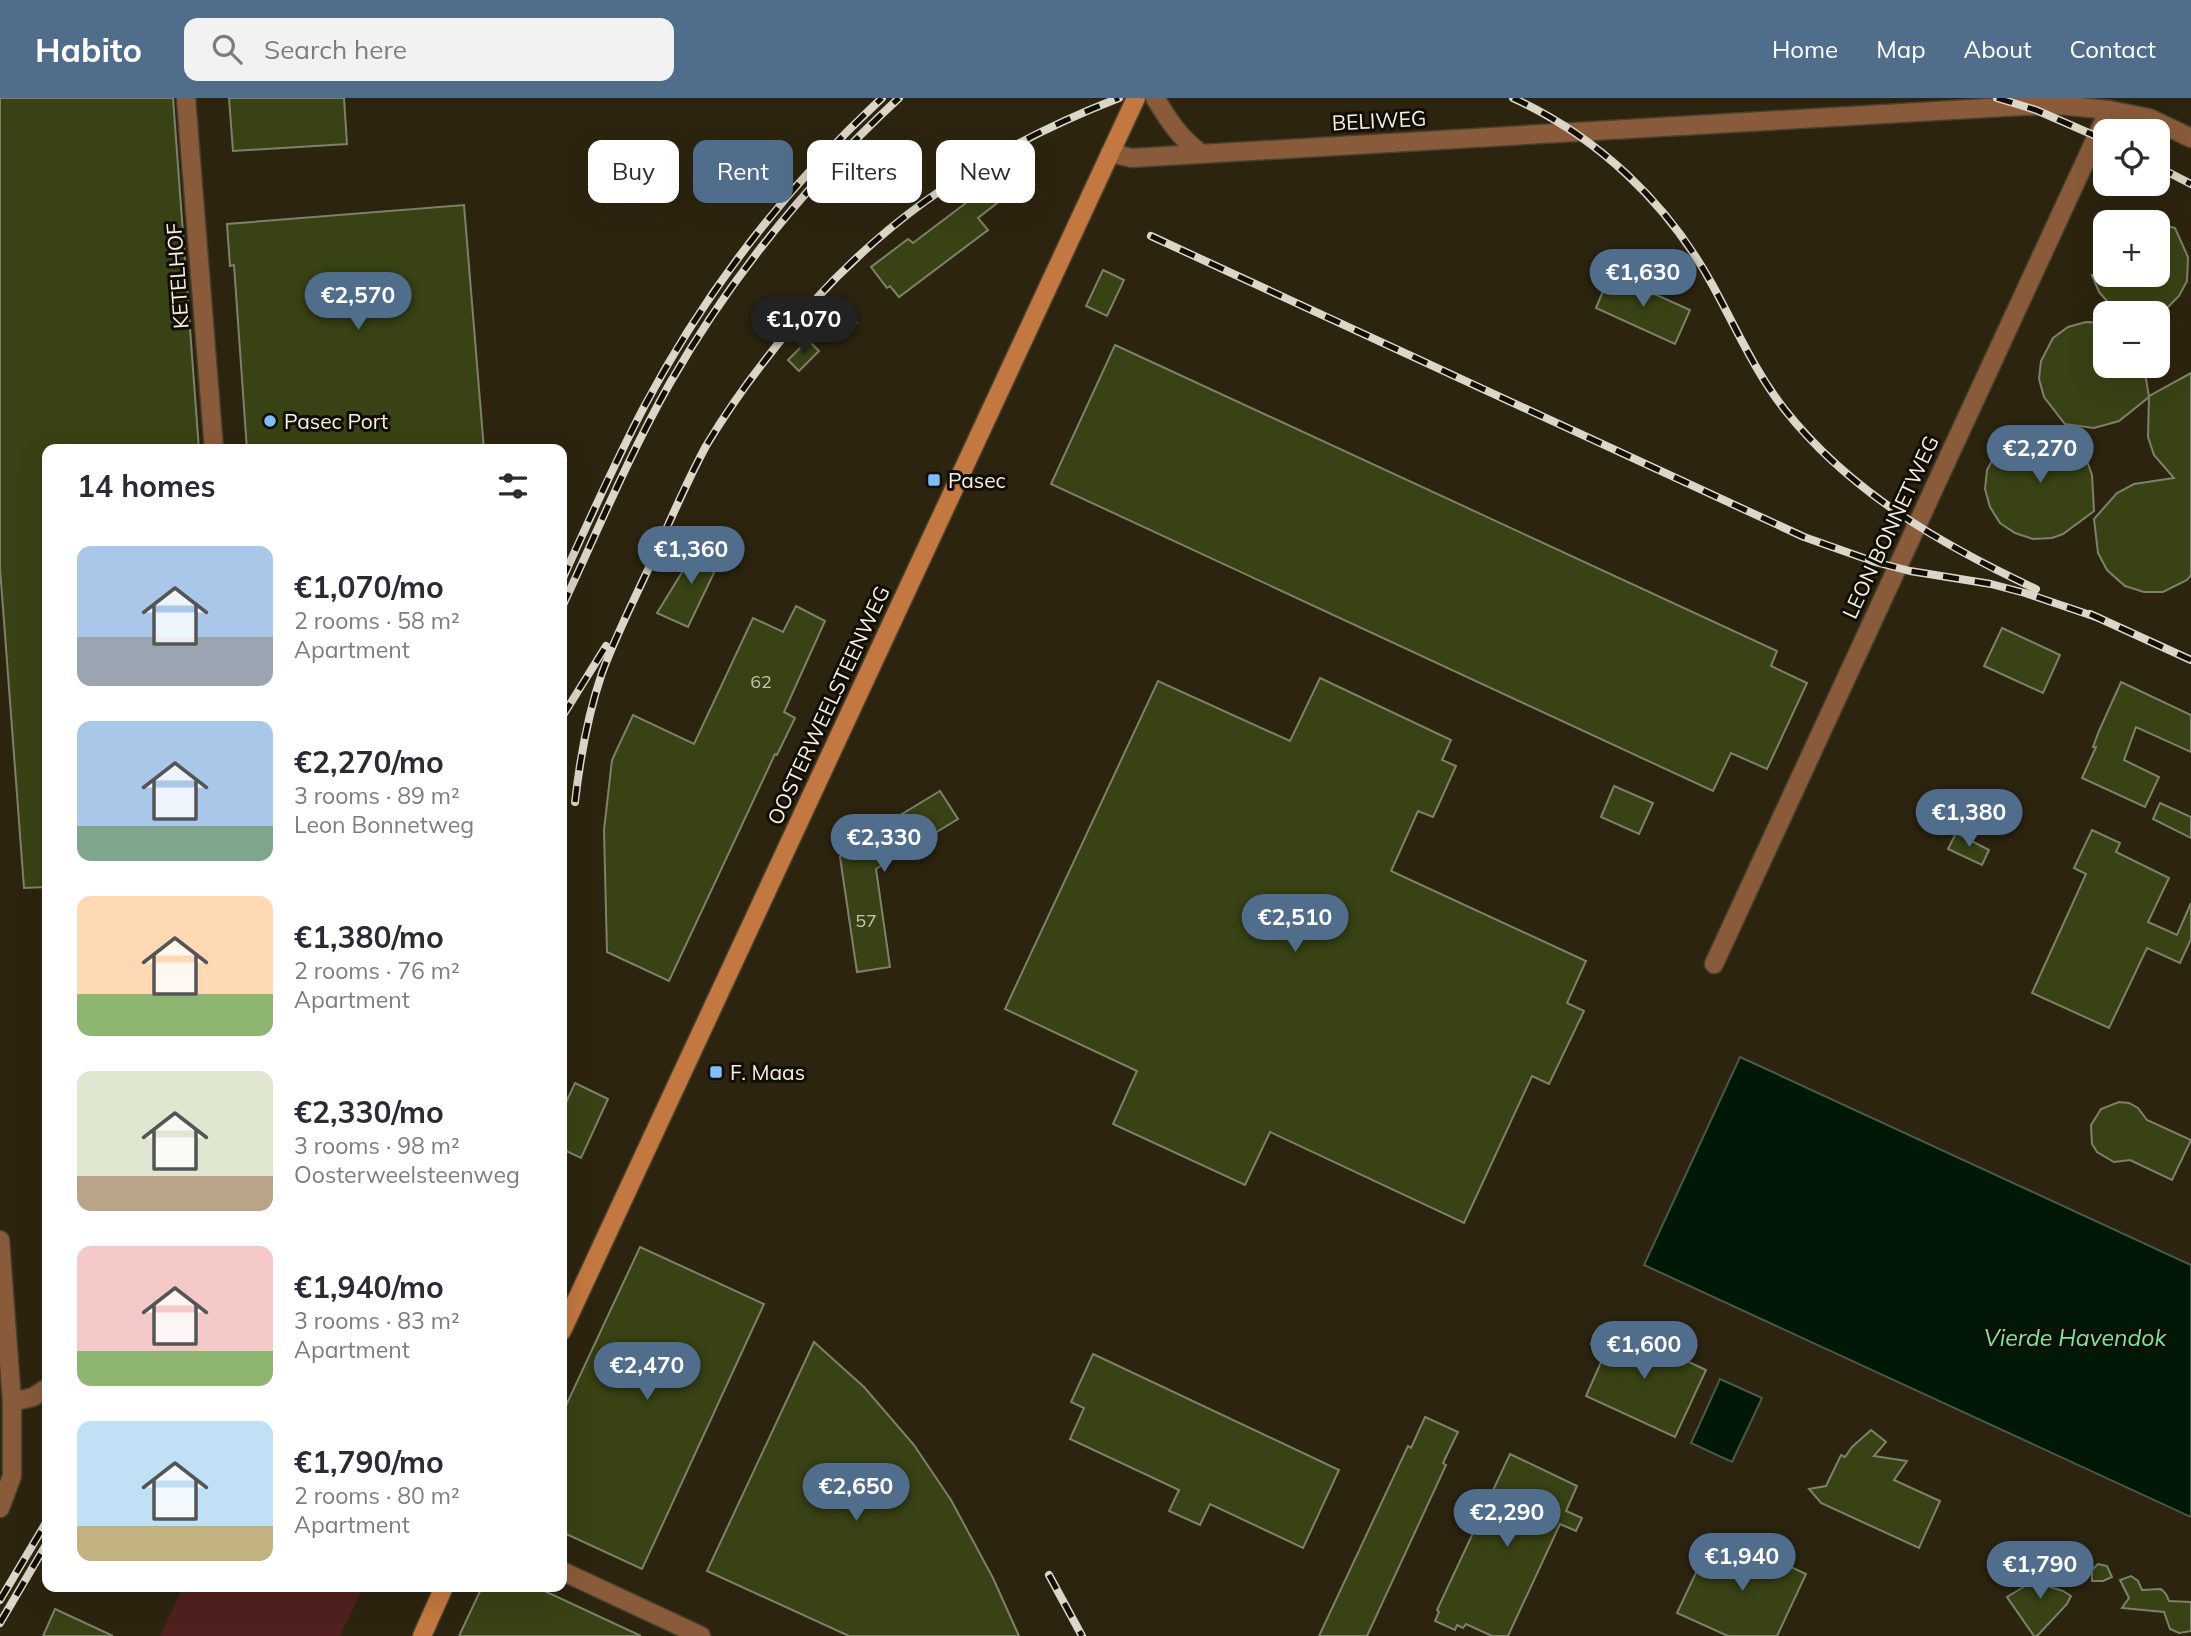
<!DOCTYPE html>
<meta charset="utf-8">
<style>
body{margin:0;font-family:Mulish,sans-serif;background:#f2f2f3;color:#2b2b33;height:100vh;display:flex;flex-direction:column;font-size:26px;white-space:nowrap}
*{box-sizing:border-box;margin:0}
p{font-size:23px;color:#7c7c81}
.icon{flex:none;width:38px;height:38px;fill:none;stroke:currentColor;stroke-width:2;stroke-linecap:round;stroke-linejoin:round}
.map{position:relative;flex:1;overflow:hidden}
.drawer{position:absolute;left:42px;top:346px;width:525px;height:1148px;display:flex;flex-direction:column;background:#fff;border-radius:14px;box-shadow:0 7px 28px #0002}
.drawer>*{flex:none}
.guide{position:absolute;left:588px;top:42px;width:665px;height:63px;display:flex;gap:14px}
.tools{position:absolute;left:2093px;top:21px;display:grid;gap:14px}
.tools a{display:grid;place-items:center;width:77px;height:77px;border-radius:14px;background:#fff;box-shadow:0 7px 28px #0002;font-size:35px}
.price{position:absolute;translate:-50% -60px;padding:0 16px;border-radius:24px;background:#506d8c;color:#fff;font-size:23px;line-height:46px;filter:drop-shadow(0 2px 4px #0008)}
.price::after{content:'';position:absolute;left:50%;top:42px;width:21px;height:16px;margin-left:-10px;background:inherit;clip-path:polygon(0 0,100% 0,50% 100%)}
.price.selected{background:#222;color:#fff}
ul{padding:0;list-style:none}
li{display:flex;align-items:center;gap:21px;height:175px;padding:0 35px}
li span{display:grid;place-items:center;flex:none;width:196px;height:140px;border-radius:14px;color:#555}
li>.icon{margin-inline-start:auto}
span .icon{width:84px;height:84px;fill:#fffc;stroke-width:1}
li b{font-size:30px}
h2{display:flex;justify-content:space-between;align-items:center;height:84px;padding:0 35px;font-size:30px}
.pill{padding:0 24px;border-radius:14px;background:#fff;box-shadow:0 7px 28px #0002;font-size:24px;line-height:63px}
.pill.selected{background:#506d8c;color:#fff}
header{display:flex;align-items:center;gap:42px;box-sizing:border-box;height:98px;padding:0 35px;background:#506d8c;color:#fff}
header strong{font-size:33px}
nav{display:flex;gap:38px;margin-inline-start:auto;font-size:24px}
.search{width:490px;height:63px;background:#f2f2f3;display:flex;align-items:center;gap:18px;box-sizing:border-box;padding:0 24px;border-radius:14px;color:#7c7c81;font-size:26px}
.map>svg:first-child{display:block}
</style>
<header>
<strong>Habito</strong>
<div class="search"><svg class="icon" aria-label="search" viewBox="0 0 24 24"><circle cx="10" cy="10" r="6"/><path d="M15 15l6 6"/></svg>Search here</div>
<nav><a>Home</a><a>Map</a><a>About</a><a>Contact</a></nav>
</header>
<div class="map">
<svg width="2191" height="1538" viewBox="0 0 2191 1538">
<rect width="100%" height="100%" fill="#2d240f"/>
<polygon fill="#50201f" points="183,1489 363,1489 340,1538 160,1538"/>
<g fill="#011807" stroke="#4a5949" stroke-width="2">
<polygon points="1740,959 2191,1167 2191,1419 1644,1167"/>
<polygon points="1720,1281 1762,1300 1732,1364 1691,1345"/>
</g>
<g fill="#394214" stroke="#7c826a" stroke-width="2">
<polygon points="0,0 173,0 199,352 47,352 47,789 24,790 0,470"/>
<polygon points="229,0 344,0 347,46 233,53"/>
<polygon points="1020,64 1032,78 978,120 988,132 899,199 890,188 887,190 871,169 908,141 913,145"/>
<polygon points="464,107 484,352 247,352 234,167 230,168 227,126"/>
<polygon points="2158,125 2175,130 2188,159 2187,183 2179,198 2167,210 2151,215 2126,215 2112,209 2099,194 2092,177 2158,177"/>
<polygon points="1103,172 1124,182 1107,218 1086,208"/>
<polygon points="1610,176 1690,212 1675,246 1596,210"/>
<polygon points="848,212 857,225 838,241 829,228"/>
<polygon points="2086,224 2105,225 2105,268 2144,268 2149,299 2119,323 2094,330 2065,326 2044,299 2039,281 2041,263 2053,240 2068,229"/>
<polygon points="808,242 819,253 799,273 788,262"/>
<polygon points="1115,247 1777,553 1771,568 1807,585 1767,671 1731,655 1713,693 1051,386"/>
<polygon points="2191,275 2191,477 2187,482 2163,494 2144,494 2125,488 2107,472 2098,455 2094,421 2117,395 2134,386 2174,380 2154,357 2148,339 2149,298"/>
<polygon points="2061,332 2086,360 2092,377 2094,413 2063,436 2052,440 2033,441 2015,435 2000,425 1990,409 1985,391 1987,372 1995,357 2008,344 2024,336"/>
<polygon points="700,445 723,456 688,529 657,515"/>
<polygon points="796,508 825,523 784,614 795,620 777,657 775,656 669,883 607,854 604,732 612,662 633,617 694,646 753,520 783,534"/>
<polygon points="2002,530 2060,557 2043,595 1984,568"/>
<polygon points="1320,580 1451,642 1442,662 1456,668 1433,719 1418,713 1391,773 1586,863 1567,905 1584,913 1549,986 1532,978 1464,1125 1270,1034 1245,1087 1113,1026 1137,973 1005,911 1158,583 1290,643"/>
<polygon points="2121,584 2191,617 2191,654 2136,629 2124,662 2159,679 2145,709 2082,680 2096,649 2093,649 2099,633"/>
<polygon points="1614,688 1653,705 1639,736 1601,719"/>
<polygon points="940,693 958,721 876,771 890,869 857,874 840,759 844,751"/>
<polygon points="2160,705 2191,719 2191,740 2153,721"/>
<polygon points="2092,732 2120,745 2116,754 2169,780 2148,824 2177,837 2191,805 2191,841 2180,865 2147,850 2109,930 2032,895 2086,776 2074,770"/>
<polygon points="1956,735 1989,752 1982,767 1948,751"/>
<polygon points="575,985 608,1001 581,1060 562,1051 562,1013"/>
<polygon points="2119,1004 2129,1005 2138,1010 2147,1022 2191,1042 2172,1082 2130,1062 2114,1064 2097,1054 2092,1046 2091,1027 2101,1011"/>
<polygon points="640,1149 764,1206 642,1471 562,1434 562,1316"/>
<polygon points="1599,1229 1614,1236 1617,1230 1706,1272 1675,1339 1586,1298 1606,1253 1591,1246"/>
<polygon points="814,1244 864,1289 914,1347 951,1402 993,1480 1019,1538 849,1538 707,1473"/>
<polygon points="1093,1256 1339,1372 1303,1450 1210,1406 1200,1427 1169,1413 1179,1392 1070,1341 1084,1310 1071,1304"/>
<polygon points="1425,1319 1458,1334 1443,1365 1446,1367 1367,1538 1319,1538 1408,1348 1411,1350"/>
<polygon points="1871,1332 1886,1344 1874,1358 1907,1363 1894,1382 1940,1403 1919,1450 1821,1405 1809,1391 1826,1388 1841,1357 1845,1359 1852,1349"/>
<polygon points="1510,1356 1577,1388 1566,1413 1582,1420 1576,1433 1560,1426 1508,1538 1492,1538 1466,1526 1463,1530 1457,1527 1455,1532 1435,1523 1439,1514 1437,1512"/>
<polygon points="1735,1443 1806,1476 1777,1538 1728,1538 1677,1515 1708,1449 1728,1458"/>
<polygon points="2049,1463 2054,1465 2056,1470 2050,1489 2063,1493 2071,1498 2067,1506 2037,1538 2034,1538 2007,1499 2027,1487 2041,1484 2040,1468 2044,1464"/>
<polygon points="2098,1466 2107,1468 2112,1479 2103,1483 2092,1483 2092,1472"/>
<polygon points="2131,1478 2138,1483 2142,1492 2161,1491 2166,1496 2169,1503 2191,1504 2191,1533 2179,1535 2170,1531 2164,1514 2122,1510 2129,1500 2120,1482"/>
<polygon points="482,1489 536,1489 641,1538 459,1538"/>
<polygon points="55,1511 113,1538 43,1538"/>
</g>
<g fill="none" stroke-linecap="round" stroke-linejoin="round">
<g stroke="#49412d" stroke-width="21">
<g id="minor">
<polyline points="186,0 214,352"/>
<path d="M1155,0C1168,21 1179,39 1199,54"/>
<polyline points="1110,55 1132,60 2022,8 2059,7 2109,12 2149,20 2191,40"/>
<polyline points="1714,866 2109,12"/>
<polyline points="0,1142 12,1304 12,1378 0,1410"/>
<polyline points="12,1304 33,1299 47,1290"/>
<polyline points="562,1473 701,1538"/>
</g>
</g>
<g stroke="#49412d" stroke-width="21">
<g id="secondary">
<polyline points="562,1233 1136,0"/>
<polyline points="422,1538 444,1489"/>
</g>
</g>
<use href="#minor" stroke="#8a5b3a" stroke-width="18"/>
<use href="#secondary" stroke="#c27840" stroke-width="18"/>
<g stroke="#dbd6c8" stroke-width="8">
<g id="rail">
<path d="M1513,0C1598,39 1668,105 1713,188C1736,230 1755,274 1785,312C1850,394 1942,447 2036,491"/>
<polyline points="1997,0 2036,12 2105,42"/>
<polyline points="2158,69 2191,86"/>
<polyline points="1151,138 1804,439 1875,464 1910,473 1991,486 2025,495 2099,520"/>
<path d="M562,482C588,424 614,366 644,309C705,194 786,89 882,0"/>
<path d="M562,509C597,434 629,357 670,285C731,179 809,83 899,0"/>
<polyline points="2090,516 2191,562"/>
<polyline points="562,619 606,548"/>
<path d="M575,704C580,660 588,616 602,575C616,537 635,500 652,463C669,425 686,385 706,348C724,318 744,289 766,261C860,136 974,56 1119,0"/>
<polyline points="1049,1477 1082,1538"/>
<polyline points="0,1502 47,1423"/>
<polyline points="0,1525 47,1445"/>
</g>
</g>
<use href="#rail" stroke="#120e06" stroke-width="5" stroke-dasharray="16" stroke-linecap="butt"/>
</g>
<g fill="#7ebdf9" stroke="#120e06" stroke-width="2.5">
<circle cx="270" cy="323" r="7"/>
<rect x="927" y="375" width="14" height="14" rx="3.5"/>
<rect x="709" y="967" width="14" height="14" rx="3.5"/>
</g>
<g text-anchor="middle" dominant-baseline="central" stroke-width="6" stroke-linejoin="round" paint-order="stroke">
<g font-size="18" fill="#c6c4af">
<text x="761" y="583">62</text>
<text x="866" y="822">57</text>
</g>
<g font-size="21" fill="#f5f0e3" stroke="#120e06">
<text transform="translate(1379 22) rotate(-3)">BELIWEG</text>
<text transform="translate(177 178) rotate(-94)">KETELHOF</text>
<text transform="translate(1890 429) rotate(-65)">LEON BONNETWEG</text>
<text transform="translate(828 607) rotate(-65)">OOSTERWEELSTEENWEG</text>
</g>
<g font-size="21" fill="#f5f0e3" stroke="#120e06" text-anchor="start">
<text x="284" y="323">Pasec Port</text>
<text x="948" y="382">Pasec</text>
<text x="730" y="974">F. Maas</text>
</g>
<g font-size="23" font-style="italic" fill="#7ee69c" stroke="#120e06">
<text x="2075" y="1239">Vierde Havendok</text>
</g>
</g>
</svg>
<div class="tools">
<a><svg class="icon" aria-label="locate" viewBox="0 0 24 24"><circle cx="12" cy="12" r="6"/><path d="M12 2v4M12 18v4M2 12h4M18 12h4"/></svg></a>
<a>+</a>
<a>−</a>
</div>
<b class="price" style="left:1643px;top:211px">€1,630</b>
<b class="price" style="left:358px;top:234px">€2,570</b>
<b class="price selected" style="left:804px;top:258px">€1,070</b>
<b class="price" style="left:2040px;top:387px">€2,270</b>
<b class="price" style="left:691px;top:488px">€1,360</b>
<b class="price" style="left:1969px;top:751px">€1,380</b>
<b class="price" style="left:884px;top:776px">€2,330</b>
<b class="price" style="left:1295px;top:856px">€2,510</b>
<b class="price" style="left:1644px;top:1283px">€1,600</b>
<b class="price" style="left:647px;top:1304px">€2,470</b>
<b class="price" style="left:856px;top:1425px">€2,650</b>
<b class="price" style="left:1507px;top:1451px">€2,290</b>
<b class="price" style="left:1742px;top:1495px">€1,940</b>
<b class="price" style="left:2040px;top:1503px">€1,790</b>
<div class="guide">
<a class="pill">Buy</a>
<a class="pill selected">Rent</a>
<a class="pill">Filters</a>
<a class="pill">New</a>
</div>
<section class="drawer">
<h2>14 homes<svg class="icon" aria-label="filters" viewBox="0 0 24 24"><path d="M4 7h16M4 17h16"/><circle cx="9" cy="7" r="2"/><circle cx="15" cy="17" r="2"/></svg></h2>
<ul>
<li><span style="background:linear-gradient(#a9c7e8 65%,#9aa5b1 0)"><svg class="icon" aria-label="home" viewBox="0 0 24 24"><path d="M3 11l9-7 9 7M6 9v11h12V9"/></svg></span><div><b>€1,070/mo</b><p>2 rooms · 58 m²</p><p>Apartment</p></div></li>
<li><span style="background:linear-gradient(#a9c7e8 75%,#7fa58c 0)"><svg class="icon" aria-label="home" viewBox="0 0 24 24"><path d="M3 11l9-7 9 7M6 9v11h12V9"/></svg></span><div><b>€2,270/mo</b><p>3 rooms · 89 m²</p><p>Leon Bonnetweg</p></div></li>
<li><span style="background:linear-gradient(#ffd9b3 70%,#8fb573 0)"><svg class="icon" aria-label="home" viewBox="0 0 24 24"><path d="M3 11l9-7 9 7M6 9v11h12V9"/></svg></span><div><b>€1,380/mo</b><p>2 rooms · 76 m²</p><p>Apartment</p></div></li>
<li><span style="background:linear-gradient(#dfe7d0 75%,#b9a48a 0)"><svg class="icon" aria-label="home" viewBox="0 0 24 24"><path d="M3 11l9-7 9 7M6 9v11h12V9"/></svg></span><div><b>€2,330/mo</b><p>3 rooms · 98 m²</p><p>Oosterweelsteenweg</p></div></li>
<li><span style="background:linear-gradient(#f6c9c9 75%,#8fb573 0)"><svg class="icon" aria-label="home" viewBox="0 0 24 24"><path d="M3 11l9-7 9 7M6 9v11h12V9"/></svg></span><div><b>€1,940/mo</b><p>3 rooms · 83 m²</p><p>Apartment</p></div></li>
<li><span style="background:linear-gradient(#bfe0f5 75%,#c2b280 0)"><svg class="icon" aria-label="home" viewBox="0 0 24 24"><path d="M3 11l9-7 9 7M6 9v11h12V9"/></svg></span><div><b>€1,790/mo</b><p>2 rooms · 80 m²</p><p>Apartment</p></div></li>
</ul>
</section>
</div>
